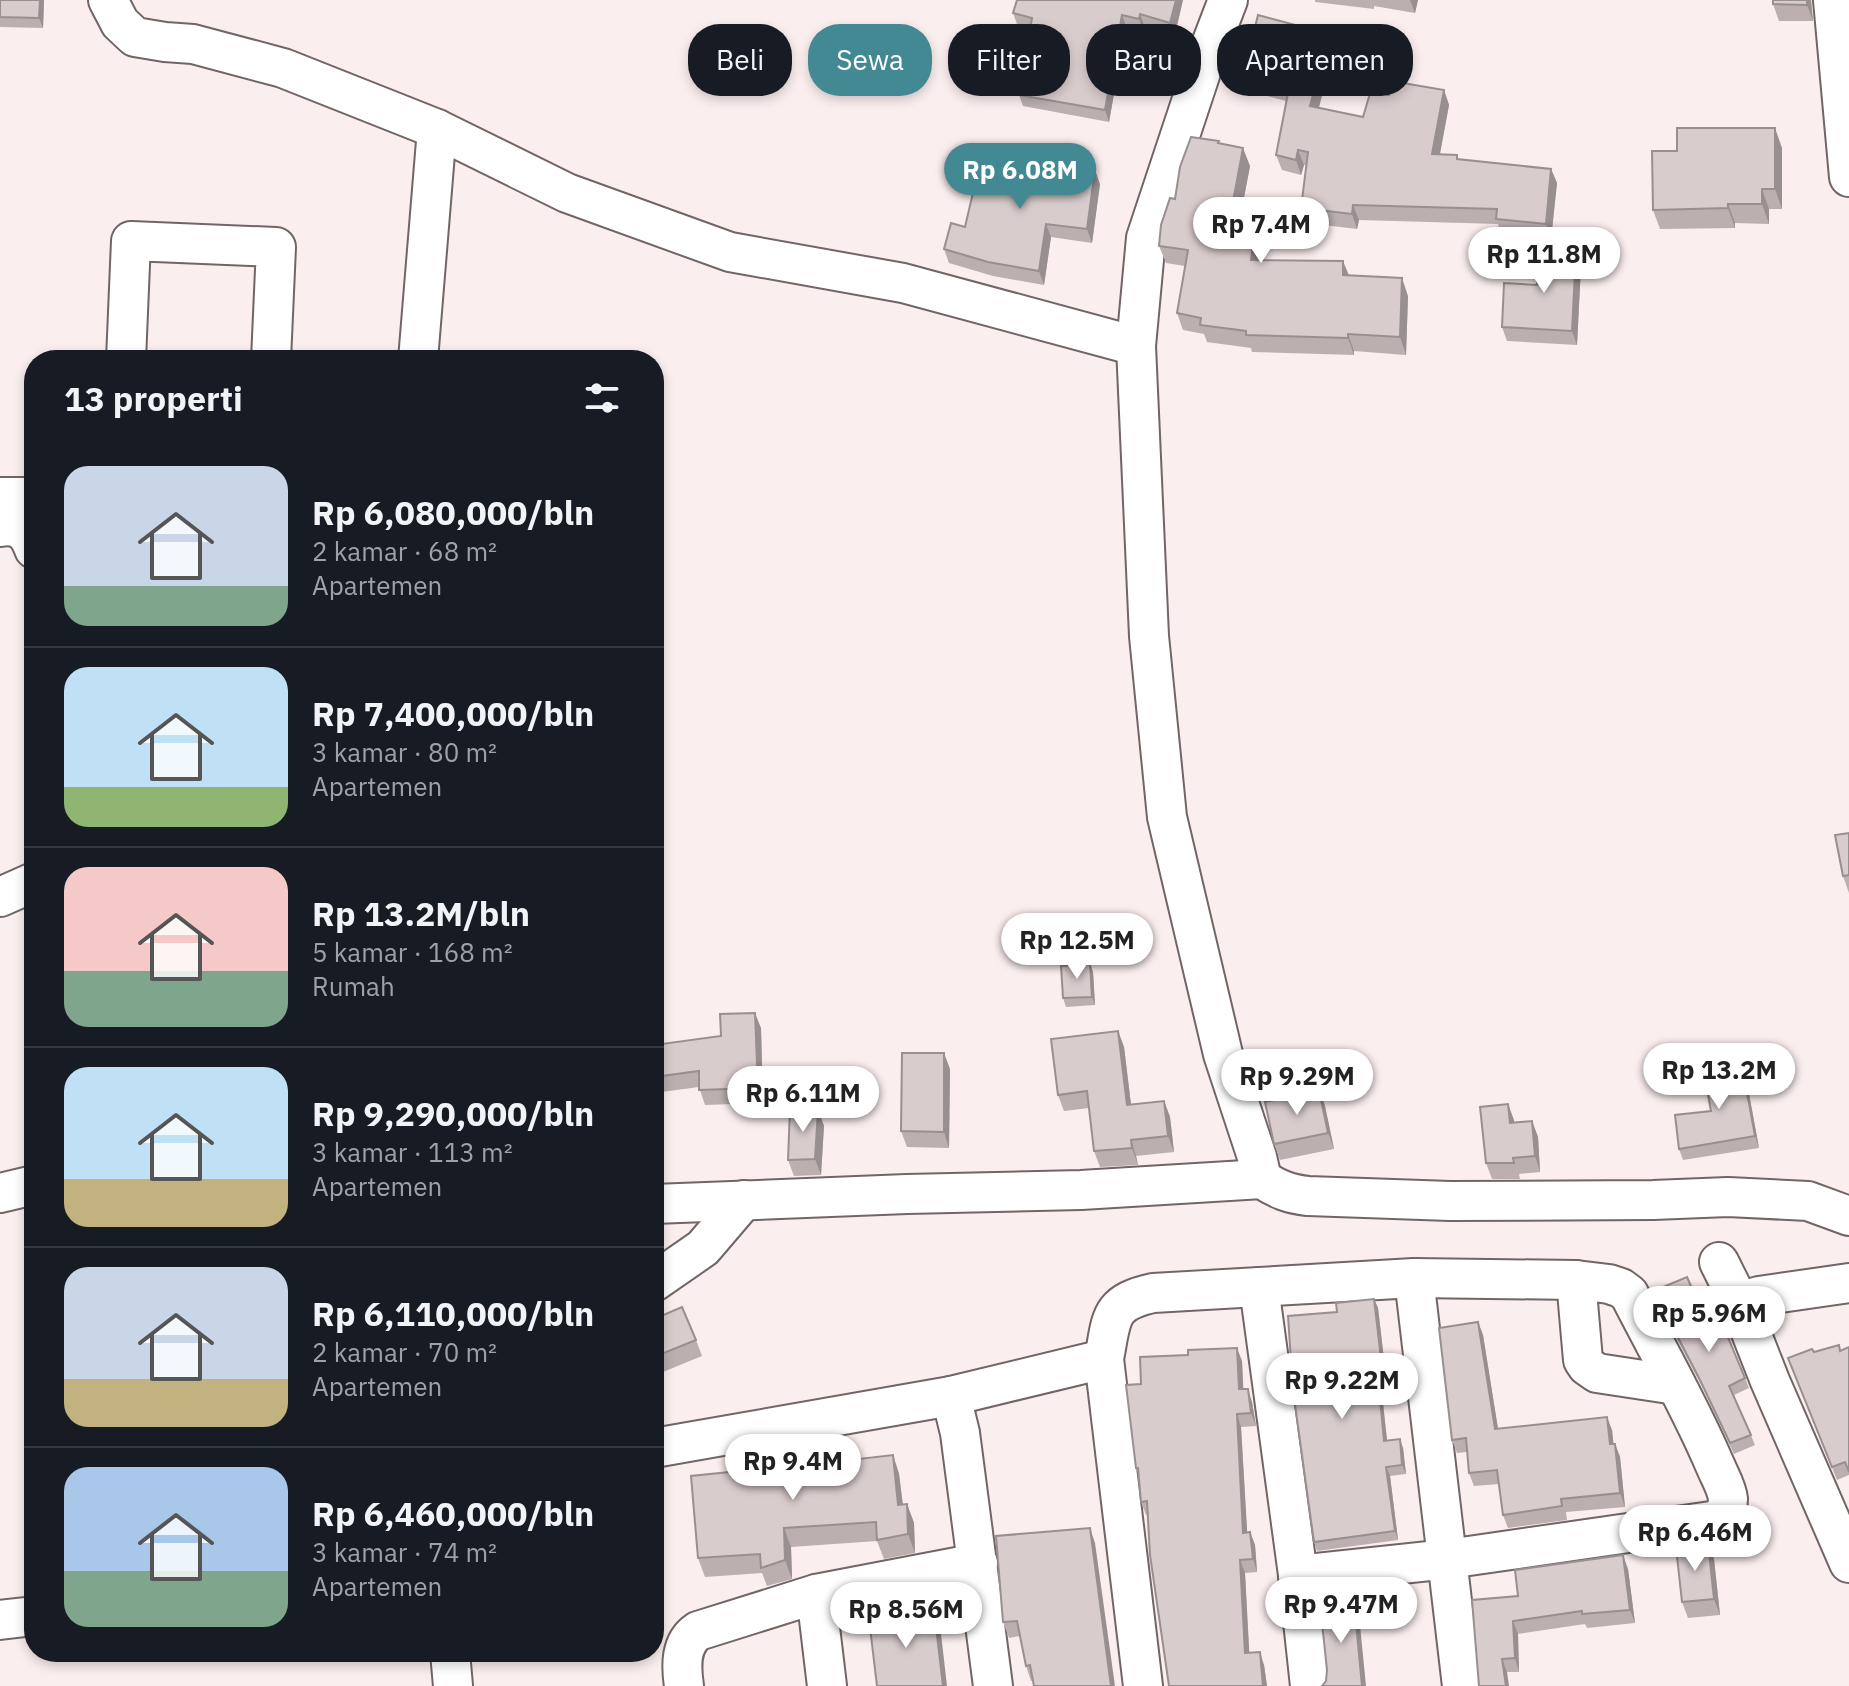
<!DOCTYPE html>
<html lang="id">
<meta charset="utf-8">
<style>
body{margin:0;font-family:"IBM Plex Sans",sans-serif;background:#242831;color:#f1f3f6;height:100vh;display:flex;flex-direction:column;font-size:30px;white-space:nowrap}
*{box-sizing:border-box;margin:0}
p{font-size:26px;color:#9ea1a6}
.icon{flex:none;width:44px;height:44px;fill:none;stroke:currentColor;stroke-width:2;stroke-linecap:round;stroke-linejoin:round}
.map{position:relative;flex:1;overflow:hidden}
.panel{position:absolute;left:24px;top:350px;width:640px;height:1312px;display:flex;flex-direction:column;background:#171b24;border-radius:32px;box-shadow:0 4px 12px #0003}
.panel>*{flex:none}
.top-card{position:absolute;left:688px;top:24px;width:760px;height:72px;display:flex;gap:16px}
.price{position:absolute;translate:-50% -68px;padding:0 18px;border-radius:28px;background:#fff;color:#222;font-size:26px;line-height:52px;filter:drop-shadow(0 2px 4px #0008)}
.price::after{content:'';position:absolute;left:50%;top:48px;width:24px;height:18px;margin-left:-12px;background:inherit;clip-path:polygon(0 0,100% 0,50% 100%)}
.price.active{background:#438994;color:#fff}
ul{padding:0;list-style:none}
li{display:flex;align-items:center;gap:24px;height:200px;padding:0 40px}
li+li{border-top:2px solid #363941}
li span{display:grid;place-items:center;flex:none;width:224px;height:160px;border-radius:24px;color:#555}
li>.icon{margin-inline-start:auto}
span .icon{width:96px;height:96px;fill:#fffc;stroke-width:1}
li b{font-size:34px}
h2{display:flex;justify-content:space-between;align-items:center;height:96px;padding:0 40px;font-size:34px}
.pill{padding:0 28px;border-radius:32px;background:#171b24;box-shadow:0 4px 12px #0003;font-size:28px;line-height:72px}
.pill.active{background:#438994;color:#fff}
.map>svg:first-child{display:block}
</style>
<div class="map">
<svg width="1849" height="1686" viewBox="0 0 1849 1686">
<rect width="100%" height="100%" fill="#fbeeef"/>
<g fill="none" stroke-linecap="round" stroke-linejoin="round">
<g stroke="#716566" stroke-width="42">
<g id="minor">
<path d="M108,0L120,23L135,37L165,42L193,44L283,68L437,129L567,193L730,252L903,283L1136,346L1149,636L1167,817L1223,1054L1257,1157L1262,1179C1277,1189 1289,1194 1308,1196L1450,1201L1653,1200L1728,1197L1808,1201L1849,1216"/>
<polyline points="1833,0 1849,177"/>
<polyline points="1136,346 1146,238 1205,60 1228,0"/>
<polyline points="126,360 131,241 276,247 271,360"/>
<polyline points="418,360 437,129"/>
<polyline points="0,497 34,497"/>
<path d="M0,527C19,524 28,532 34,549"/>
<polyline points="0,897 34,882"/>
<polyline points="0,1193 34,1185"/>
<polyline points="654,1204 907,1194 1081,1190 1262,1179"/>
<polyline points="1719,1262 1739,1302 1770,1381 1849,1563"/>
<polyline points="1414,1278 1462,1686"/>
<polyline points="1576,1280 1583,1360 1587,1366 1597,1373 1676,1385"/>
<polyline points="654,1282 703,1248 744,1200"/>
<polyline points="1259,1287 1298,1575 1310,1686"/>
<polyline points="1739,1302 1759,1296 1849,1283"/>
<polyline points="951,1396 960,1433 993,1686"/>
<polyline points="654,1448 951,1396 1104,1359"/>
<polyline points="816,1594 827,1686"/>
<polyline points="0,1620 34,1616"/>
<polyline points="450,1652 453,1686"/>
<path d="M684,1686C681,1666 680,1643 698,1631L816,1594L978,1563"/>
<path d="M1143,1686L1104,1359C1112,1318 1108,1303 1153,1293L1414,1278L1576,1280L1609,1284L1621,1288L1629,1294C1658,1351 1690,1406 1715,1465C1719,1475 1727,1488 1728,1499C1728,1508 1725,1515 1718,1520L1448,1559L1298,1575"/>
</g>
</g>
<use href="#minor" stroke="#fff" stroke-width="38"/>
</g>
<g fill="#bbafb0">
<polygon points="0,0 44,0 43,28 0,27"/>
<polygon points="1183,0 1175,34 1144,25 1143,30 1126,26 1109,122 1023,106 1019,95 1031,27 1017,24 1013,13"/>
<polygon points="1315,0 1418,0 1415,13 1374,6 1374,9 1315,2"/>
<polygon points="1773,0 1811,0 1813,21 1779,21 1773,4"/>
<polygon points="1334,49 1319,108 1363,117 1389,95 1444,90 1449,105 1440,154 1457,155 1458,159 1551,169 1557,183 1551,239 1501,234 1498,224 1359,220 1357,229 1307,223 1301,208 1306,165 1304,165 1301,175 1282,170 1276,155 1286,101 1248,91 1243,76"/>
<polygon points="1219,143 1250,166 1242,208 1264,228 1260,260 1349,276 1408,296 1406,355 1354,351 1354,355 1252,352 1251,348 1207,342 1204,334 1183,330 1177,313 1185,266 1166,263 1159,246 1175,199"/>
<polygon points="1782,148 1782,209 1769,209 1769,224 1735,223 1735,228 1660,229 1653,210"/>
<polygon points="1100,184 1092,243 1051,237 1044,285 993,276 949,263 944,249 965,227"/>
<polygon points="1581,266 1577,345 1507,341 1502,327 1537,285"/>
<polygon points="1849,833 1849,893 1843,876"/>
<polygon points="1090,964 1093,972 1095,1005 1066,1007 1063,998"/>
<polygon points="761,1028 763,1103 705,1105 699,1087 654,1093 654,1045 721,1036"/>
<polygon points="1118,1031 1124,1047 1131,1105 1164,1101 1170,1117 1174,1152 1136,1156 1138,1165 1100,1167 1094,1151 1089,1108 1064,1111 1058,1095"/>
<polygon points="950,1069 949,1148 907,1147 901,1131"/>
<polygon points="1743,1071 1747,1083 1759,1148 1683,1160 1679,1149 1711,1111 1740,1072"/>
<polygon points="1319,1090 1325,1106 1334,1149 1280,1160 1274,1144"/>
<polygon points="1508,1104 1514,1122 1532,1121 1538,1137 1540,1172 1519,1174 1520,1179 1492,1179 1486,1163"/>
<polygon points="818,1110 824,1126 821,1175 794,1176 788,1160"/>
<polygon points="654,1124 656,1124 662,1140 664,1176 654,1177"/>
<polygon points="1663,1287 1699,1305 1745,1378 1749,1388 1734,1395 1755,1445 1734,1454 1704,1390 1671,1328 1668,1318 1674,1315"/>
<polygon points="1374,1299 1378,1308 1387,1385 1381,1385 1387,1440 1403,1448 1406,1474 1390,1476 1398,1540 1317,1551 1314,1542"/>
<polygon points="654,1319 696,1340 702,1356 658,1374 654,1364"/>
<polygon points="1478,1322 1483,1335 1498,1428 1612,1430 1613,1444 1615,1444 1620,1457 1625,1507 1566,1512 1567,1520 1508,1528 1503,1515 1499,1484 1474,1486 1469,1473 1467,1452 1457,1453 1452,1440"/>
<polygon points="1849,1347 1849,1475 1837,1480 1793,1371 1814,1352 1841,1351"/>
<polygon points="1242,1361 1243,1389 1252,1402 1256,1426 1241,1427 1247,1532 1250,1532 1255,1545 1257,1572 1245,1573 1249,1652 1264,1665 1267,1686 1169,1686 1148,1515 1146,1515 1141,1502 1139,1476 1136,1468 1141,1384"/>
<polygon points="893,1455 899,1474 903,1505 907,1504 914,1523 915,1553 884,1559 877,1541 791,1547 792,1579 767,1586 762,1573 705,1577 698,1558 838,1461"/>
<polygon points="1095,1543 1033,1681 1031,1681 1026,1666 1020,1636 1009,1638 1003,1622"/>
<polygon points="1714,1559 1720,1615 1688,1618 1682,1602"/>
<polygon points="1628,1569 1635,1623 1587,1628 1585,1624 1518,1634 1519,1672 1507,1672 1479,1686 1518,1596"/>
</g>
<g fill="#988f90">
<polygon points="40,0 44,0 43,28 39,18"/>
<polygon points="1176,0 1183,0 1175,34 1170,23"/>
<polygon points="1410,0 1418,0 1415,13"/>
<polygon points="1807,0 1811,0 1813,21 1807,5"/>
<polygon points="1140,14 1144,25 1143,30 1139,19"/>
<polygon points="1122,15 1126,26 1109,122 1105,110"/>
<polygon points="1329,34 1334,49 1315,121 1310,106"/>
<polygon points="1444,90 1449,105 1437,169 1432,154"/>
<polygon points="1775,128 1782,148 1782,209 1775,189"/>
<polygon points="1243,148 1250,166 1239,224 1232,207"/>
<polygon points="1298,150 1304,165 1301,175 1296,160"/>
<polygon points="1551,169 1557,183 1551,239 1546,224"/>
<polygon points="1095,170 1100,184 1092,243 1087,229"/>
<polygon points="1762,189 1769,209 1769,224 1762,204"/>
<polygon points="1728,204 1735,223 1735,228 1728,208"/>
<polygon points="1353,205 1359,220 1357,229 1352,214"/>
<polygon points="1258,210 1264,228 1258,277 1251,260"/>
<polygon points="1046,224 1051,237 1044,285 1039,271"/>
<polygon points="1576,252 1581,266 1577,345 1572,331"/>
<polygon points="1343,261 1350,278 1343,275"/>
<polygon points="1402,278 1408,296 1406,355 1400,337"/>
<polygon points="1348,334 1354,351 1354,355 1348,338"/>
<polygon points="1090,964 1093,972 1095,1005 1092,997"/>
<polygon points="755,1013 761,1028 763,1103 758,1088"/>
<polygon points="1118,1031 1124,1047 1133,1121 1127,1105"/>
<polygon points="944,1053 950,1069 949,1148 944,1132"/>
<polygon points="1743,1071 1747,1083 1759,1148 1755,1136"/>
<polygon points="1319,1090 1325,1106 1334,1149 1328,1133"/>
<polygon points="1164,1101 1170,1117 1174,1152 1168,1136"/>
<polygon points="1508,1104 1514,1120 1516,1139 1510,1123"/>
<polygon points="818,1110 824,1126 821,1175 815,1159"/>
<polygon points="1532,1121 1538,1137 1540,1172 1535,1156"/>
<polygon points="656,1124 662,1140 664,1176 658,1160"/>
<polygon points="1131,1140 1136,1156 1138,1165 1132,1148"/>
<polygon points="1374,1299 1378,1308 1387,1385 1383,1376"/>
<polygon points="1478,1322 1483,1335 1500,1442 1495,1429"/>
<polygon points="1237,1348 1242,1361 1244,1402 1239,1389"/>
<polygon points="1378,1377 1381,1385 1388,1450 1384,1441"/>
<polygon points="1248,1389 1252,1402 1256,1426 1251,1413"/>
<polygon points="1237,1414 1241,1427 1248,1546 1243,1533"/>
<polygon points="1607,1417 1612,1430 1615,1457 1610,1444"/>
<polygon points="1400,1439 1403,1448 1406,1474 1402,1465"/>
<polygon points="831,1441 838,1460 840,1480 833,1462"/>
<polygon points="1615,1444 1620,1457 1625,1507 1620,1493"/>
<polygon points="893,1455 899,1474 905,1523 898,1505"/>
<polygon points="1386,1467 1390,1476 1398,1540 1395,1531"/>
<polygon points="907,1504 914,1523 915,1553 908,1534"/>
<polygon points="784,1528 791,1547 792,1579 785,1560"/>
<polygon points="1090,1528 1095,1543 1115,1686 1111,1686"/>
<polygon points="1250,1532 1255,1545 1257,1572 1253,1559"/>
<polygon points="1708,1543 1714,1559 1720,1615 1714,1599"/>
<polygon points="1623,1555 1628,1569 1635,1623 1630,1610"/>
<polygon points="1240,1560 1245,1573 1250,1666 1245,1653"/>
<polygon points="1354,1602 1359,1615 1366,1686 1362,1686"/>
<polygon points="934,1610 940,1625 947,1686 943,1686"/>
<polygon points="1513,1621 1518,1634 1519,1672 1515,1658"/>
<polygon points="1260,1652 1264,1665 1267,1686 1263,1686"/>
<polygon points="1502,1659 1507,1672 1509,1686 1506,1686"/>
</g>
<g fill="#d9cccd" stroke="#988f90" stroke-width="2">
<polygon points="0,0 40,0 39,18 0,17"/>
<polygon points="1017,0 1176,0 1170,23 1140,14 1139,19 1122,15 1105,110 1019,95 1032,18 1013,13"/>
<polygon points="1773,0 1807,0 1807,5 1773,4"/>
<polygon points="1258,15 1329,34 1310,106 1363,117 1371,90 1389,95 1391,81 1444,90 1432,154 1457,155 1457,159 1551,169 1546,224 1496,219 1497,209 1353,205 1352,214 1301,208 1308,152 1298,150 1296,160 1276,155 1289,88 1243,76"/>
<polygon points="1677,128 1775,128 1775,189 1762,189 1762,204 1728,204 1728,208 1653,210 1652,151 1677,151"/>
<polygon points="1191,137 1219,141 1218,143 1243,148 1232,207 1258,210 1251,260 1343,261 1343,275 1402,278 1400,337 1348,334 1348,338 1246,335 1246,331 1200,325 1201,318 1177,313 1188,250 1159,246 1161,225 1170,198 1175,199 1180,167"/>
<polygon points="982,154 1041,169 1069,173 1069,167 1095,170 1087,229 1046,224 1039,271 988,262 944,249 951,223 965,227"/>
<polygon points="1538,249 1576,252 1572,331 1502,327 1504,283 1537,285"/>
<polygon points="1849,833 1849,875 1843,876 1835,835"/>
<polygon points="1090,964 1092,997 1063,998 1061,966"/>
<polygon points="755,1013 758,1088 699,1090 699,1071 654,1077 654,1045 721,1036 720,1014"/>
<polygon points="1118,1031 1127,1105 1164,1101 1168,1136 1131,1140 1132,1148 1094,1151 1087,1091 1058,1095 1051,1039"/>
<polygon points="902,1053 944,1053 944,1132 901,1131"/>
<polygon points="1737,1063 1739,1072 1743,1071 1755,1136 1679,1149 1675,1115 1711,1111 1705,1078 1709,1077 1707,1069"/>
<polygon points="1319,1090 1328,1133 1274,1144 1265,1102"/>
<polygon points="1508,1104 1510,1123 1532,1121 1535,1156 1513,1158 1514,1163 1486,1163 1480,1107"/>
<polygon points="790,1109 818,1110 815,1159 788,1160"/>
<polygon points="654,1124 656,1124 658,1160 654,1160"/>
<polygon points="1687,1277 1699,1305 1712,1299 1745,1378 1729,1386 1751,1435 1730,1443 1700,1380 1668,1318 1675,1314 1663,1287"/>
<polygon points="1374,1299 1383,1376 1378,1377 1384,1441 1400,1439 1402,1465 1386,1467 1395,1531 1314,1542 1293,1390 1288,1316 1337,1312 1336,1303"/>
<polygon points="682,1307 696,1340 654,1357 654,1319"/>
<polygon points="1478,1322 1495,1429 1607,1417 1610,1444 1615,1444 1620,1493 1561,1499 1562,1506 1503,1515 1497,1470 1469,1473 1466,1438 1452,1440 1439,1328"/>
<polygon points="1839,1345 1840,1351 1849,1347 1849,1472 1845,1462 1832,1467 1788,1358 1812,1349 1814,1352"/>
<polygon points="1237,1348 1239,1389 1248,1389 1251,1413 1237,1414 1243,1533 1250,1532 1253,1559 1240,1560 1245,1653 1260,1652 1263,1686 1169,1686 1150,1555 1147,1501 1141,1502 1138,1468 1136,1468 1126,1385 1141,1384 1140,1357 1188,1355 1188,1350"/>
<polygon points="831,1441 833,1462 893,1455 898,1505 907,1504 908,1534 877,1540 876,1522 784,1528 785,1560 761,1568 760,1554 698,1558 691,1476 770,1468 769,1451 803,1449 802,1444"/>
<polygon points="1090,1528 1111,1686 1034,1686 1030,1665 1026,1666 1017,1621 1003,1622 996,1536"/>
<polygon points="1708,1543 1714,1599 1682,1602 1676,1547"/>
<polygon points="1623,1555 1630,1610 1582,1614 1582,1611 1513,1621 1515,1658 1502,1659 1506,1686 1479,1686 1472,1600 1518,1596 1515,1570"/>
<polygon points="1354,1602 1362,1686 1322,1686 1326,1681 1327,1670 1320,1604"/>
<polygon points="934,1610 943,1686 877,1686 869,1619"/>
</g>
</svg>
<b class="price active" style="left:1020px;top:211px">Rp 6.08M</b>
<b class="price" style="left:1261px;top:265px">Rp 7.4M</b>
<b class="price" style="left:1544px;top:295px">Rp 11.8M</b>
<b class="price" style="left:1077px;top:981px">Rp 12.5M</b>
<b class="price" style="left:1719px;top:1111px">Rp 13.2M</b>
<b class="price" style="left:1297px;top:1117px">Rp 9.29M</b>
<b class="price" style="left:803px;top:1134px">Rp 6.11M</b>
<b class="price" style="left:1709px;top:1354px">Rp 5.96M</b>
<b class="price" style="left:1342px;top:1421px">Rp 9.22M</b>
<b class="price" style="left:793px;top:1502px">Rp 9.4M</b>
<b class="price" style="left:1695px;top:1573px">Rp 6.46M</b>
<b class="price" style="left:1341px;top:1645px">Rp 9.47M</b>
<b class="price" style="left:906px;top:1650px">Rp 8.56M</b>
<div class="top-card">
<a class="pill">Beli</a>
<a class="pill active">Sewa</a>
<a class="pill">Filter</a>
<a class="pill">Baru</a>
<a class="pill">Apartemen</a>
</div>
<section class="panel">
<h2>13 properti<svg class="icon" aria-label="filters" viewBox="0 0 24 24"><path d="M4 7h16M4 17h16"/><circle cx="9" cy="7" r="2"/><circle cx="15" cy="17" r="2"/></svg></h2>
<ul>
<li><span style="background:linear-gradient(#c9d6e8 75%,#7fa58c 0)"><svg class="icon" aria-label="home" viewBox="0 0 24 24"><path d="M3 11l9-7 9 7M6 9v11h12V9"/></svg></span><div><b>Rp 6,080,000/bln</b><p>2 kamar · 68 m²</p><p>Apartemen</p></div></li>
<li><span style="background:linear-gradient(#bfe0f5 75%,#8fb573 0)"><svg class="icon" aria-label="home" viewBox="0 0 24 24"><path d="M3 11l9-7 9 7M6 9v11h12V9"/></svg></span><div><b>Rp 7,400,000/bln</b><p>3 kamar · 80 m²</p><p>Apartemen</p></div></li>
<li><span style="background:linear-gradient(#f6c9c9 65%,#7fa58c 0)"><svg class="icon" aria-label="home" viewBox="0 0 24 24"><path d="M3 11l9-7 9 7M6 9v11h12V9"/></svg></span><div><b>Rp 13.2M/bln</b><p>5 kamar · 168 m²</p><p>Rumah</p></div></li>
<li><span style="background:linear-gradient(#bfe0f5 70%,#c2b280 0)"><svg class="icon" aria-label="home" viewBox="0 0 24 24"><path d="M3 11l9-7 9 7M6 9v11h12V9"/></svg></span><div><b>Rp 9,290,000/bln</b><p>3 kamar · 113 m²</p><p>Apartemen</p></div></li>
<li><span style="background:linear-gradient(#c9d6e8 70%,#c2b280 0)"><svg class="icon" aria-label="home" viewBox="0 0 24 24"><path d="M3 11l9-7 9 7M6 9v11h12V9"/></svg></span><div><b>Rp 6,110,000/bln</b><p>2 kamar · 70 m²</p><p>Apartemen</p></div></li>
<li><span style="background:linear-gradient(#a9c7e8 65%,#7fa58c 0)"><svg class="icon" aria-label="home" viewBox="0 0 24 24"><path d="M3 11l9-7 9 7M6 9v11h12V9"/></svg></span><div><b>Rp 6,460,000/bln</b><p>3 kamar · 74 m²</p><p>Apartemen</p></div></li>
</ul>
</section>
</div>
